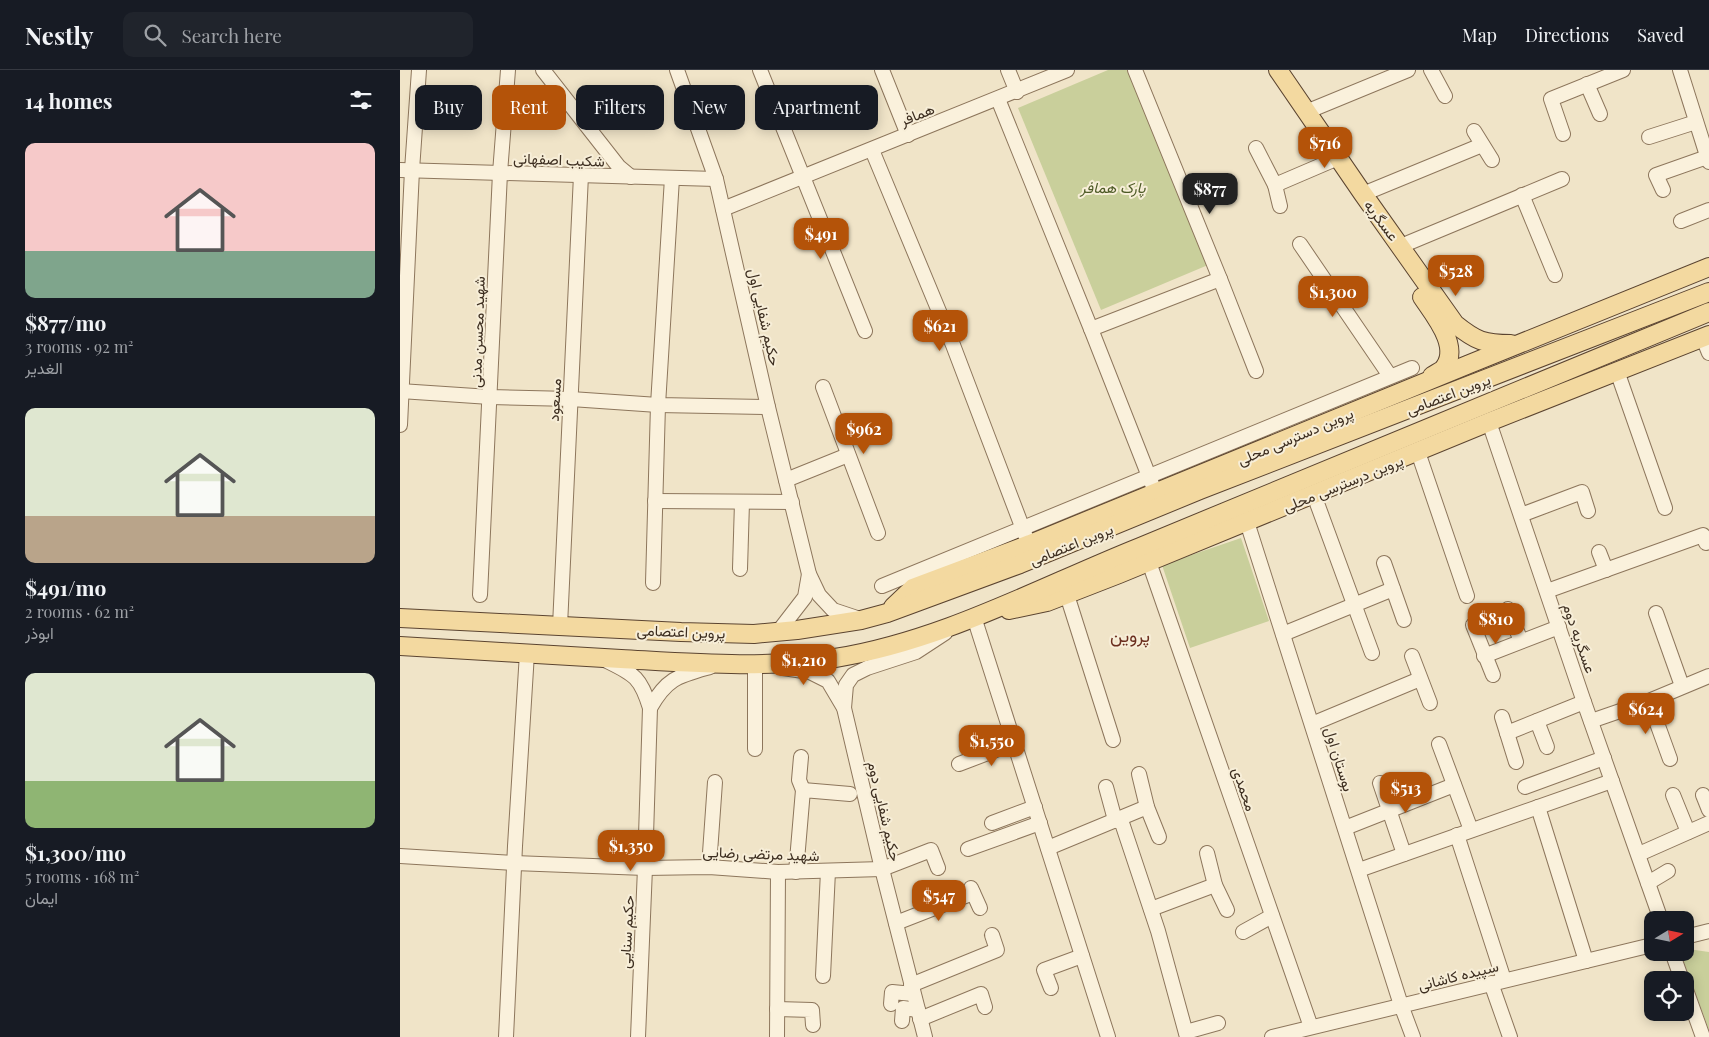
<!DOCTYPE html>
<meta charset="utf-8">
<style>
body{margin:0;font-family:"Playfair Display",Vazirmatn,serif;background:#20242c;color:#f1f3f6;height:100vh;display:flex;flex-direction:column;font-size:19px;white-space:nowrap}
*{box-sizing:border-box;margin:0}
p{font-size:16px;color:#9ea1a6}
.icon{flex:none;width:28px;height:28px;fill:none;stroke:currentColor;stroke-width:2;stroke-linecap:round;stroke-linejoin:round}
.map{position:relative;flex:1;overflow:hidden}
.details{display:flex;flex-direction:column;background:#171b24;width:400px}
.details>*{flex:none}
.guide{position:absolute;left:15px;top:15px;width:475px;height:45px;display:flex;gap:10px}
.needle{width:32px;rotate:80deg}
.tools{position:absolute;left:1244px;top:841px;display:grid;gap:10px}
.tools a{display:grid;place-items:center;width:50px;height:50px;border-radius:10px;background:#171b24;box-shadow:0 2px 12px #0003;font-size:25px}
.price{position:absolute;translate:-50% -42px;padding:0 11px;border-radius:10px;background:#b45309;color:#fff;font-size:16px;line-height:32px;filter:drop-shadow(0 1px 2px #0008)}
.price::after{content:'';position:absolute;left:50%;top:30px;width:15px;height:11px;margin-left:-8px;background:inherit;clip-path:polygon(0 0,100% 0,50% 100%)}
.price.current{background:#222;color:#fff}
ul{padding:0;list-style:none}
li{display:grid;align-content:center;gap:10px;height:265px;padding:0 25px}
li span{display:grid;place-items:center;height:155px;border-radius:10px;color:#555}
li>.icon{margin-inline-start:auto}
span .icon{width:90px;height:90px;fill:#fffc;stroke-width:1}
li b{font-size:21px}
h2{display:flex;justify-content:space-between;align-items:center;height:60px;padding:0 25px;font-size:21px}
.tag{padding:0 18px;border-radius:10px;background:#171b24;box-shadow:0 2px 12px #0003;font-size:18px;line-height:45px}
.tag.current{background:#b45309;color:#fff}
header{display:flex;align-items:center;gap:30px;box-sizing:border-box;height:70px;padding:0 25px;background:#171b24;border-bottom:1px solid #363941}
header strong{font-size:24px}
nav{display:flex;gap:28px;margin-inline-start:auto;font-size:18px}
.search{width:350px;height:45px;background:#20242c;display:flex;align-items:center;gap:12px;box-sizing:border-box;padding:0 18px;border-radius:10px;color:#9ea1a6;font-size:19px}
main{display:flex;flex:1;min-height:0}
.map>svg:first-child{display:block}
</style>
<header>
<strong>Nestly</strong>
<div class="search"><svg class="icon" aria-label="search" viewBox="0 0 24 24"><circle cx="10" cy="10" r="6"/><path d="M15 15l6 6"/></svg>Search here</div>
<nav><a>Map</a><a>Directions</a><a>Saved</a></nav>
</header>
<main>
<section class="details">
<h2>14 homes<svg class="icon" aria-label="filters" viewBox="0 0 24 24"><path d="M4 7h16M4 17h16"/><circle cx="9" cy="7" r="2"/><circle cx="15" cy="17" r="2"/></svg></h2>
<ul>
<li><span style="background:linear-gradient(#f6c9c9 70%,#7fa58c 0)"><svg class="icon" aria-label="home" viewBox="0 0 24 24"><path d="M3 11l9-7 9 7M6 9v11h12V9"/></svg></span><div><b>$877/mo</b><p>3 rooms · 92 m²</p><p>الغدیر</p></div></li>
<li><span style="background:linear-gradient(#dfe7d0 70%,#b9a48a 0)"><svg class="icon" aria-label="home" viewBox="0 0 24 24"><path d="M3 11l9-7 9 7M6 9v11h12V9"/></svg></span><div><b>$491/mo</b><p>2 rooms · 62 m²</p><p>ابوذر</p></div></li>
<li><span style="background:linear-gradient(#dfe7d0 70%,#8fb573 0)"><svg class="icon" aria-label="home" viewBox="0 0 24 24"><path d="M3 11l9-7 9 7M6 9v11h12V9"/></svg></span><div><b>$1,300/mo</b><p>5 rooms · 168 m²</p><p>ایمان</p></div></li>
</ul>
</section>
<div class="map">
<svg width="1309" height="967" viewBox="0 0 1309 967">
<rect width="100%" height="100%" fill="#f0e4c8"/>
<g fill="#c9cf9b">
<polygon points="708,0 727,0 808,195 701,240 618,38"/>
<polygon points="841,468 869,551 790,578 762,495"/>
<polygon points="1288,879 1309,882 1309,960 1283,890"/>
</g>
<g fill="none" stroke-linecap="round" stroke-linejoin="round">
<g stroke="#8d765c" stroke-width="16">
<g id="minor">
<polyline points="143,0 219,97 231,107"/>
<polyline points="277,0 316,109 368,337 409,504 419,525 433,540 460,549"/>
<polyline points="360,0 465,261"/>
<polyline points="482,0 508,65"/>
<polyline points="608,0 617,22"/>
<polyline points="735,0 820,209 856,301"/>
<polyline points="1031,0 1045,26"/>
<polyline points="1280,0 1309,92"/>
<polyline points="1187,14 1200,44"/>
<polyline points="598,29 691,259 752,414"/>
<polyline points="906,42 1008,0"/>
<polyline points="1074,61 1092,90"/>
<polyline points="1163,64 1151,29 1223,0"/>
<polyline points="1249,67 1296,52"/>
<polyline points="856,78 875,115 938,88"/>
<polyline points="472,80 553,275 626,467"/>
<polyline points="0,100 316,109"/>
<polyline points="875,115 880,136"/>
<polyline points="1263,120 1256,105 1307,87"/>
<polyline points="963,124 1082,75"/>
<polyline points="1122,125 1155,205"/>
<polyline points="323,139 667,0"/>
<polyline points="1281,151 1309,140"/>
<polyline points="900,174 990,306"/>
<polyline points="1001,176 1162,109"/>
<polyline points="691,259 820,209"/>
<polyline points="1303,268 1309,283"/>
<polyline points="1217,301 1265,438"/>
<polyline points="423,317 478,463"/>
<polyline points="0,321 90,327 171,329 258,335 368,337"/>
<polyline points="1089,352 1184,632 1261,850"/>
<polyline points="0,355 12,100 19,0"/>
<polyline points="1018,382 1067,526"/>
<polyline points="386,410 448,385"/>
<polyline points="914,425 972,583"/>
<polyline points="255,431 392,432"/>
<polyline points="1121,445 1182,422 1188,441"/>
<polyline points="847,452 1001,935 1013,967"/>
<polyline points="1199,482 1206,500"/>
<polyline points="749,492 911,957"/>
<polyline points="984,493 1004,550"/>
<polyline points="340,499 342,432"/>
<polyline points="253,513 258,335 272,108"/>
<polyline points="482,516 1012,298"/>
<polyline points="1147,521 1303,465 1306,473"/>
<polyline points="80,525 100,103 108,0"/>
<polyline points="667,525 713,670"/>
<polyline points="1108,539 1121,571"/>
<polyline points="1256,543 1282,616"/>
<polyline points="574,547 708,967"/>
<polyline points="1073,555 1093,605"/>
<polyline points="160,556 181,105"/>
<polyline points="378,562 405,527 409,504"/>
<polyline points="883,564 993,519"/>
<polyline points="1012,586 1030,633"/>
<polyline points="1084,586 1159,557"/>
<path d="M203,589C233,604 240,605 250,638L245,798L238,967"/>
<polyline points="383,598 410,602 428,611 444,638 482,799 525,967"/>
<polyline points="1249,631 1270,689"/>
<path d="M250,638C267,608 278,606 310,597"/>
<polyline points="444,638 446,615 453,605 467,598 516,582 545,563"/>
<polyline points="1102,647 1116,692"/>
<polyline points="1137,651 1147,677"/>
<polyline points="1191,651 1249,631 1309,606"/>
<polyline points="912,654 1020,609"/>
<polyline points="1107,663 1184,632"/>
<polyline points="1039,674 1071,760"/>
<polyline points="355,679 355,595"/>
<polyline points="401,687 399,710 403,720"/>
<polyline points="559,694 614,673"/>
<polyline points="739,704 747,737 759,767"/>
<polyline points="980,713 1004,784"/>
<polyline points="706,717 715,750 722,753 758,861 787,967"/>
<polyline points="1125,717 1204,688"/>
<polyline points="1273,725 1288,762"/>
<polyline points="1303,725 1309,740"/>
<polyline points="1138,737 1186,891"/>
<polyline points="592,753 635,737"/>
<polyline points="945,758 1054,715"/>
<polyline points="1057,765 1104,910"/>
<polyline points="648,778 747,737"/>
<polyline points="568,779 640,753"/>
<polyline points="807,783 815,815 827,840"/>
<polyline points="1239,784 1309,753"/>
<polyline points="0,786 114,793 245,798 309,797 378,802 482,799 531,780 538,798"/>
<polyline points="309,797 315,712"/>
<polyline points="959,800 1212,711"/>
<polyline points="396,802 403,720 450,724"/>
<polyline points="1248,813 1268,801"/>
<polyline points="571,818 580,838"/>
<polyline points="751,839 815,815"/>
<polyline points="496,853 573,823"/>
<polyline points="843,862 872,846"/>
<polyline points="1285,867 1309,861"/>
<polyline points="1272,882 1282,910"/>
<polyline points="423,906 428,801"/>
<polyline points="1091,913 1110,967"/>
<polyline points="511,915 597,880 592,865"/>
<polyline points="1285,917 1303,967"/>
<polyline points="651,918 644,900 682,886"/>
<polyline points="491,934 492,922 513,924"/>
<polyline points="377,939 412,940 413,955"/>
<polyline points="520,949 581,924 585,937"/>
<polyline points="502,951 503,938 518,940"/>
<polyline points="786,962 818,953"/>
<polyline points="106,967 115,776 127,583"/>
<polyline points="377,967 378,802"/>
<polyline points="872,967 1252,875"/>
</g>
</g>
<g stroke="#5b4430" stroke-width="20">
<g id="major">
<path d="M878,0L963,124L1055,254C1076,271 1084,274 1111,274"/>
<path d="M1022,227C1034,245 1063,279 1042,300C1039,302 1035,304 1032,306"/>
<polyline points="493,537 513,518 630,474 1067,295 1309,197"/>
<polyline points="609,540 647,532 719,504 1089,352 1309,265"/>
<polyline points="0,548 281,562 354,564 397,560 461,550 487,543 620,494 800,420 1309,222"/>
<path d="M0,576C74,580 147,585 221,589C293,593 364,599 435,588C542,571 640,517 740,477C930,399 1119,320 1309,242"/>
</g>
</g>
<use href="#minor" stroke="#faf1dc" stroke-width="14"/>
<use href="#major" stroke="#f3d9a0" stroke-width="18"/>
</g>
<g text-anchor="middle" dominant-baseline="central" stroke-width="4" stroke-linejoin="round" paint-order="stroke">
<g font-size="15" fill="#3d2e20" stroke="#f7eed8">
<text transform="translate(517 44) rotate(-22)">همافر</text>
<text transform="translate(159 89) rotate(2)">شکیب اصفهانی</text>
<text transform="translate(982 150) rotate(53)">عسگریه</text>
<text transform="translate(365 247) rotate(77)">حکیم شفایی اول</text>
<text transform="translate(77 262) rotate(-88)">شهید محسن مدنی</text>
<text transform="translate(1048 324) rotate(-21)">پروین اعتصامی</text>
<text transform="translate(154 330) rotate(-87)">مسعود</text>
<text transform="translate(895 366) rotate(-23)">پروین دسترسی محلی</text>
<text transform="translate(943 413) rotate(-22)">پروین درسترسی محلی</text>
<text transform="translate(671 474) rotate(-22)">پروین اعتصامی</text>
<text transform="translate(281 561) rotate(2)">پروین اعتصامی</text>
<text transform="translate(1180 568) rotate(71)">عسگریه دوم</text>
<text transform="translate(940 689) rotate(73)">بوستان اول</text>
<text transform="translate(845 719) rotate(71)">محمدی</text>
<text transform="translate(485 741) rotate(77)">حکیم شفایی دوم</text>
<text transform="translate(361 783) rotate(2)">شهید مرتضی رضایی</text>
<text transform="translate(226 862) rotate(-87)">حکیم سنایی</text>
<text transform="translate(1058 905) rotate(-14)">سپیده کاشانی</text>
</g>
<g font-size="15" font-style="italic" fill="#4d5a26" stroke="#f7eed8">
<text x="713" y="117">پارک همافر</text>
</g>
<g font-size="18" fill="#6b2e1e" stroke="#f7eed8">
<text x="730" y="565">پروین</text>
</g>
</g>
</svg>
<div class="tools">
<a><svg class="needle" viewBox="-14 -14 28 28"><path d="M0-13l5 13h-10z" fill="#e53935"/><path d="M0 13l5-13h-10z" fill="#9ea1a6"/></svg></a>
<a><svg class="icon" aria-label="locate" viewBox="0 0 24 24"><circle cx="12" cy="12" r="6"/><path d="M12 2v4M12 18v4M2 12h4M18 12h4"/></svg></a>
</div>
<b class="price" style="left:925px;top:99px">$716</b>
<b class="price current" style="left:810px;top:145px">$877</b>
<b class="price" style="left:421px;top:190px">$491</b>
<b class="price" style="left:1056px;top:227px">$528</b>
<b class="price" style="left:933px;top:248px">$1,300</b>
<b class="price" style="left:540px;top:282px">$621</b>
<b class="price" style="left:464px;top:385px">$962</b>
<b class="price" style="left:1096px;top:575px">$810</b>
<b class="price" style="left:404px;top:616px">$1,210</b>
<b class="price" style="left:1246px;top:665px">$624</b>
<b class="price" style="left:592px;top:697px">$1,550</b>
<b class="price" style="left:1006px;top:744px">$513</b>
<b class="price" style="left:231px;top:802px">$1,350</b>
<b class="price" style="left:539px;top:852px">$547</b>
<div class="guide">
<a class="tag">Buy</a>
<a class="tag current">Rent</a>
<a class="tag">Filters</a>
<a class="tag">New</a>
<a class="tag">Apartment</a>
</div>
</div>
</main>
